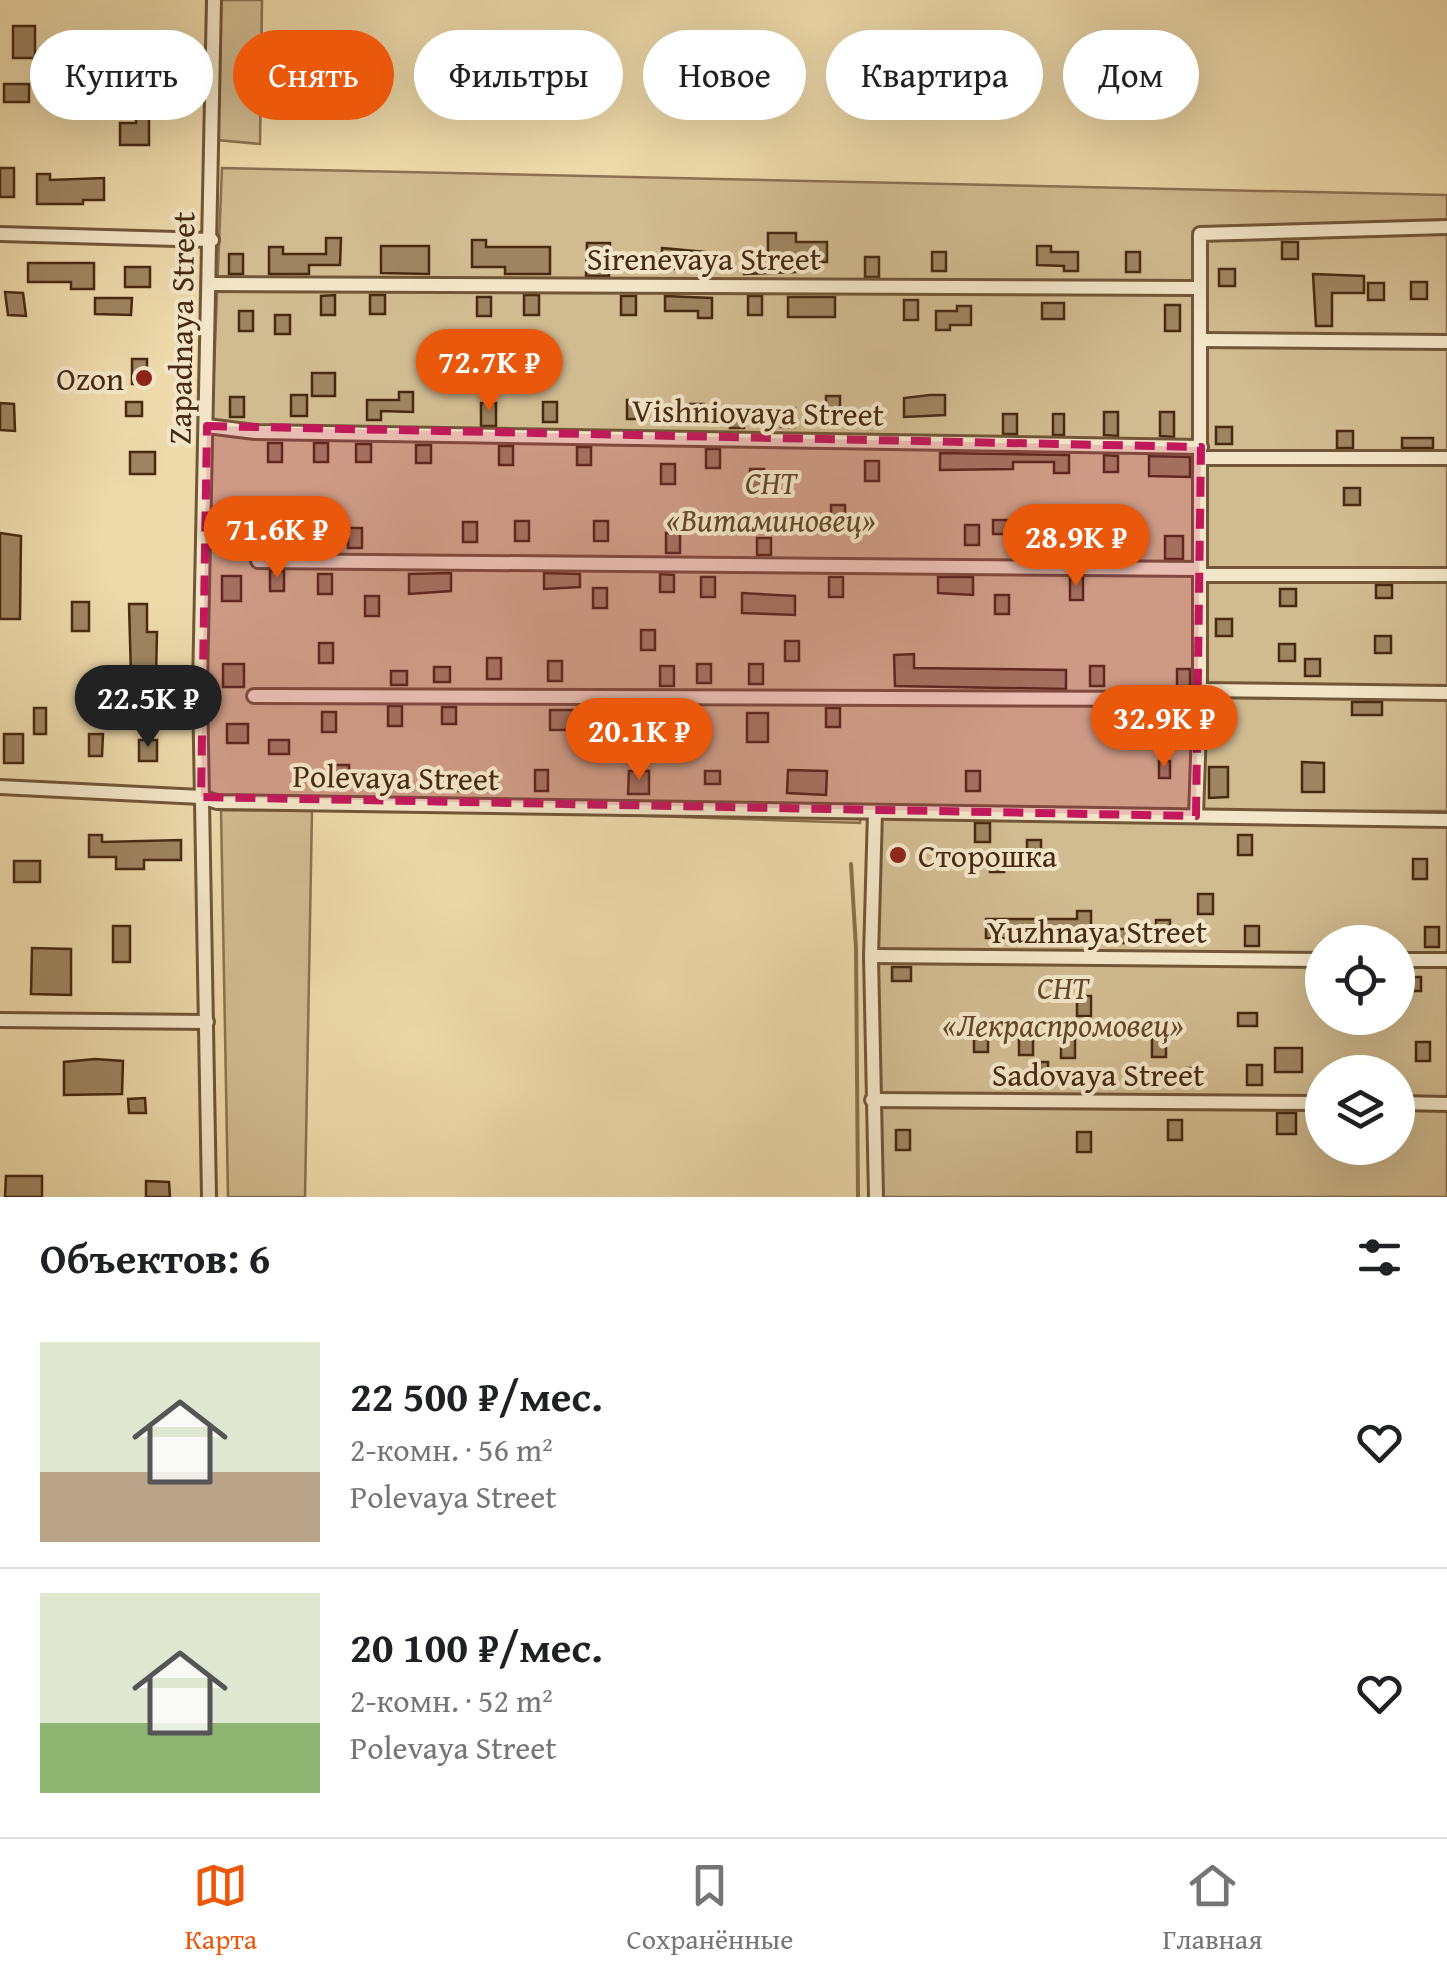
<!DOCTYPE html>
<html lang="ru">
<meta charset="utf-8">
<style>
body{margin:0;font-family:"Gentium Book Plus",serif;background:#f6f6f6;color:#202124;height:100vh;display:flex;flex-direction:column;font-size:38px;white-space:nowrap}
*{box-sizing:border-box;margin:0}
p{font-size:32px;color:#757577}
.icon{flex:none;width:55px;height:55px;fill:none;stroke:currentColor;stroke-width:2;stroke-linecap:round;stroke-linejoin:round}
.map{position:relative;height:1197px;overflow:hidden}
.panel{display:flex;flex-direction:column;background:#fff;flex:1}
.panel>*{flex:none}
.guide{position:absolute;left:30px;top:30px;width:1388px;height:90px;display:flex;gap:20px}
.tools{position:absolute;left:1305px;top:925px;display:grid;gap:20px}
.tools a{display:grid;place-items:center;width:110px;height:110px;border-radius:50%;background:#fff;box-shadow:0 10px 40px #0002;font-size:50px}
.price{position:absolute;translate:-50% -85px;padding:0 22px;border-radius:35px;background:#ea580c;color:#fff;font-size:32px;line-height:65px;filter:drop-shadow(0 2px 5px #0008)}
.price::after{content:'';position:absolute;left:50%;top:60px;width:30px;height:22px;margin-left:-15px;background:inherit;clip-path:polygon(0 0,100% 0,50% 100%)}
.price.on{background:#222;color:#fff}
ul{padding:0;list-style:none}
li{display:flex;align-items:center;gap:30px;height:250px;padding:0 40px}
li+li{border-top:2px solid #e0e0e0}
li span{display:grid;place-items:center;flex:none;width:280px;height:200px;border-radius:0px;color:#555}
li>.icon{margin-inline-start:auto}
span .icon{width:120px;height:120px;fill:#fffc;stroke-width:1}
li b{font-size:42px}
h2{display:flex;justify-content:space-between;align-items:center;height:120px;padding:0 40px;font-size:42px}
.pill{padding:0 35px;border-radius:45px;background:#fff;box-shadow:0 10px 40px #0002;font-size:35px;line-height:90px}
.pill.on{background:#ea580c;color:#fff}
.tabs{display:flex;justify-content:space-around;align-items:center;height:140px;border-top:2px solid #e0e0e0;background:#fff;font-size:28px;color:#757577}
.tabs a{display:grid;justify-items:center;gap:5px}
.tabs .on{color:#ea580c}
.map>svg:first-child{display:block}
</style>
<div class="map">
<svg width="1447" height="1197" viewBox="0 0 1447 1197">
<rect width="100%" height="100%" fill="#edd9aa"/>
<filter id="stains"><feTurbulence type="fractalNoise" baseFrequency=".002" numOctaves="4"/><feColorMatrix values="0 0 0 0 .2 0 0 0 0 .09 0 0 0 0 .02 0 0 0 .5 -.17"/></filter>
<radialGradient id="worn" r=".72"><stop offset=".6" stop-color="#630" stop-opacity="0"/><stop offset="1" stop-color="#630" stop-opacity=".3"/></radialGradient>
<g fill="#d1bb90" stroke="#8c7250" stroke-width="2.5" fill-rule="evenodd">
<polygon points="218,0 262,0 260,144 217,140"/>
<polygon points="222,168 1447,195 1447,811 861,809 860,823 206,801 203,645"/>
<polygon points="221,810 312,811 305,1197 228,1197"/>
<path d="M875,812L1447,820V1197H876ZM1322,942H1398V1018H1322ZM1322,1072H1398V1148H1322Z"/>
</g>
<g fill="none" stroke-linecap="round" stroke-linejoin="round">
<polyline stroke="#89704e" stroke-width="4" points="851,864 856,948 858,1197"/>
</g>
<g fill="#9e8561" stroke="#482a11" stroke-width="2.5">
<rect x="13" y="26" width="22" height="32"/>
<rect x="134" y="45" width="22" height="20"/>
<rect x="4" y="84" width="25" height="18"/>
<polygon points="136,96 156,96 156,112 149,112 149,145 120,145 120,123 136,123"/>
<rect x="0" y="168" width="14" height="29"/>
<polygon points="37,174 50,174 50,180 104,178 104,200 83,200 83,204 37,204"/>
<polygon points="768,233 796,233 796,242 827,242 827,262 795,262 795,272 744,274 744,254 768,254"/>
<polygon points="326,238 341,238 340,265 309,265 309,274 269,274 269,247 283,247 283,254 326,254"/>
<polygon points="472,240 486,240 486,247 550,247 550,274 505,274 505,267 472,267"/>
<rect x="1282" y="242" width="16" height="17"/>
<polygon points="587,243 610,243 609,276 586,276"/>
<polygon points="381,246 429,246 429,274 381,273"/>
<polygon points="1037,246 1051,246 1051,252 1078,252 1078,271 1064,271 1064,266 1037,265"/>
<polygon points="662,248 705,252 705,271 662,268"/>
<rect x="932" y="252" width="14" height="19"/>
<rect x="1126" y="252" width="14" height="20"/>
<rect x="229" y="254" width="14" height="20"/>
<rect x="865" y="257" width="14" height="20"/>
<polygon points="28,263 94,263 94,289 71,289 71,282 28,282"/>
<rect x="125" y="267" width="25" height="20"/>
<rect x="1219" y="269" width="16" height="17"/>
<polygon points="1313,274 1364,276 1364,293 1332,293 1332,326 1316,326"/>
<rect x="1411" y="282" width="16" height="17"/>
<rect x="1368" y="283" width="16" height="17"/>
<polygon points="5,292 23,293 26,316 8,315"/>
<polygon points="335,295 335,315 321,315 321,296"/>
<rect x="370" y="295" width="15" height="19"/>
<rect x="524" y="295" width="15" height="20"/>
<rect x="621" y="296" width="15" height="19"/>
<polygon points="665,296 712,298 712,318 698,318 698,311 665,311"/>
<rect x="748" y="296" width="14" height="19"/>
<rect x="477" y="297" width="14" height="19"/>
<rect x="788" y="297" width="47" height="20"/>
<polygon points="95,298 132,298 131,315 95,314"/>
<rect x="904" y="300" width="14" height="20"/>
<rect x="1042" y="303" width="22" height="16"/>
<rect x="1165" y="305" width="15" height="26"/>
<polygon points="957,306 971,306 971,325 950,325 950,330 936,330 936,311 957,311"/>
<rect x="239" y="311" width="14" height="20"/>
<rect x="275" y="315" width="15" height="19"/>
<rect x="132" y="359" width="15" height="25"/>
<rect x="312" y="373" width="23" height="23"/>
<polygon points="399,392 413,392 413,412 381,411 381,420 367,420 367,400 399,400"/>
<rect x="291" y="395" width="16" height="21"/>
<polygon points="930,395 945,395 945,415 904,417 904,398"/>
<rect x="826" y="396" width="14" height="19"/>
<rect x="230" y="397" width="14" height="20"/>
<rect x="627" y="400" width="14" height="19"/>
<rect x="126" y="402" width="16" height="14"/>
<rect x="543" y="402" width="14" height="20"/>
<polygon points="0,403 14,404 15,431 0,430"/>
<rect x="481" y="403" width="15" height="23"/>
<rect x="690" y="404" width="14" height="20"/>
<rect x="730" y="408" width="14" height="20"/>
<rect x="781" y="408" width="14" height="19"/>
<polygon points="1104,412 1118,412 1118,436 1104,435"/>
<polygon points="1160,412 1174,412 1174,437 1160,436"/>
<rect x="1003" y="414" width="14" height="20"/>
<rect x="1053" y="414" width="11" height="21"/>
<rect x="1216" y="427" width="16" height="17"/>
<rect x="1337" y="431" width="16" height="17"/>
<rect x="1402" y="438" width="31" height="10"/>
<rect x="268" y="443" width="14" height="19"/>
<rect x="314" y="443" width="14" height="19"/>
<rect x="356" y="444" width="15" height="18"/>
<rect x="416" y="445" width="15" height="18"/>
<rect x="499" y="446" width="14" height="19"/>
<rect x="577" y="447" width="14" height="18"/>
<rect x="706" y="449" width="14" height="19"/>
<rect x="130" y="452" width="25" height="22"/>
<polygon points="940,453 1069,455 1069,473 1054,473 1054,462 1013,462 1013,469 940,470"/>
<polygon points="1104,455 1118,456 1118,472 1104,472"/>
<polygon points="1149,456 1190,457 1190,477 1149,476"/>
<rect x="865" y="461" width="14" height="20"/>
<rect x="661" y="464" width="14" height="20"/>
<rect x="750" y="469" width="14" height="20"/>
<rect x="1344" y="488" width="16" height="17"/>
<rect x="268" y="498" width="15" height="20"/>
<rect x="831" y="505" width="14" height="20"/>
<rect x="993" y="520" width="15" height="14"/>
<rect x="515" y="521" width="14" height="20"/>
<rect x="594" y="521" width="14" height="20"/>
<rect x="224" y="522" width="20" height="23"/>
<rect x="463" y="522" width="14" height="20"/>
<rect x="965" y="525" width="14" height="20"/>
<rect x="1023" y="526" width="14" height="20"/>
<rect x="306" y="528" width="14" height="20"/>
<rect x="348" y="528" width="14" height="20"/>
<polygon points="0,533 21,536 20,619 0,619"/>
<rect x="666" y="533" width="14" height="20"/>
<rect x="1165" y="536" width="18" height="23"/>
<rect x="757" y="538" width="14" height="17"/>
<rect x="270" y="571" width="14" height="20"/>
<polygon points="451,573 451,591 409,594 409,574"/>
<polygon points="544,573 580,574 580,587 544,589"/>
<rect x="318" y="574" width="14" height="20"/>
<polygon points="660,574 674,575 674,592 660,592"/>
<rect x="222" y="576" width="19" height="25"/>
<rect x="701" y="577" width="14" height="20"/>
<rect x="829" y="577" width="14" height="20"/>
<polygon points="938,577 973,577 973,595 938,593"/>
<rect x="1070" y="578" width="13" height="22"/>
<rect x="1376" y="585" width="16" height="13"/>
<rect x="593" y="588" width="14" height="20"/>
<rect x="1280" y="589" width="16" height="17"/>
<polygon points="742,593 795,596 795,615 742,613"/>
<rect x="995" y="595" width="14" height="19"/>
<rect x="365" y="596" width="14" height="20"/>
<rect x="72" y="602" width="17" height="29"/>
<polygon points="129,604 147,604 147,632 157,632 156,676 131,676"/>
<rect x="1216" y="619" width="16" height="17"/>
<rect x="641" y="630" width="14" height="20"/>
<rect x="1375" y="636" width="16" height="17"/>
<rect x="785" y="641" width="14" height="20"/>
<rect x="319" y="643" width="14" height="20"/>
<rect x="1279" y="644" width="16" height="17"/>
<polygon points="914,654 914,668 1066,670 1066,689 895,686 894,655"/>
<rect x="487" y="658" width="14" height="21"/>
<rect x="1305" y="659" width="15" height="17"/>
<rect x="548" y="661" width="14" height="20"/>
<rect x="223" y="664" width="21" height="23"/>
<rect x="697" y="664" width="14" height="19"/>
<rect x="749" y="664" width="14" height="20"/>
<rect x="660" y="666" width="14" height="20"/>
<rect x="1090" y="666" width="14" height="20"/>
<rect x="434" y="667" width="16" height="15"/>
<rect x="1177" y="669" width="13" height="20"/>
<rect x="391" y="671" width="16" height="14"/>
<rect x="1352" y="702" width="30" height="13"/>
<rect x="388" y="706" width="14" height="20"/>
<rect x="442" y="707" width="14" height="17"/>
<rect x="34" y="708" width="12" height="26"/>
<rect x="826" y="708" width="14" height="19"/>
<rect x="550" y="710" width="65" height="20"/>
<rect x="322" y="712" width="14" height="20"/>
<rect x="747" y="713" width="21" height="29"/>
<rect x="227" y="724" width="21" height="19"/>
<rect x="4" y="734" width="19" height="29"/>
<polygon points="89,734 103,734 102,756 89,756"/>
<rect x="139" y="740" width="18" height="21"/>
<rect x="269" y="740" width="20" height="14"/>
<rect x="1159" y="761" width="11" height="17"/>
<polygon points="1302,762 1324,763 1324,792 1302,792"/>
<rect x="335" y="765" width="14" height="20"/>
<polygon points="1209,767 1228,767 1228,797 1209,798"/>
<rect x="535" y="770" width="13" height="21"/>
<polygon points="788,770 827,771 826,795 787,793"/>
<polygon points="629,771 649,771 649,794 628,794"/>
<rect x="705" y="771" width="15" height="13"/>
<rect x="966" y="771" width="14" height="20"/>
<rect x="446" y="779" width="25" height="12"/>
<rect x="975" y="823" width="15" height="19"/>
<polygon points="89,835 102,835 102,842 181,840 181,860 144,860 144,869 116,869 116,857 89,857"/>
<rect x="1238" y="835" width="14" height="20"/>
<rect x="1027" y="840" width="14" height="20"/>
<rect x="990" y="852" width="14" height="20"/>
<rect x="1413" y="859" width="14" height="20"/>
<rect x="14" y="861" width="26" height="21"/>
<rect x="1198" y="894" width="15" height="20"/>
<polygon points="1077,911 1091,911 1091,931 1061,931 1061,939 986,938 986,919 1077,919"/>
<rect x="1156" y="920" width="14" height="20"/>
<rect x="113" y="926" width="17" height="36"/>
<rect x="1245" y="926" width="14" height="20"/>
<rect x="1425" y="927" width="14" height="20"/>
<rect x="1117" y="929" width="17" height="14"/>
<polygon points="32,948 71,949 71,995 31,994"/>
<rect x="892" y="967" width="19" height="14"/>
<rect x="1404" y="977" width="17" height="14"/>
<rect x="1077" y="996" width="14" height="20"/>
<rect x="1238" y="1013" width="19" height="13"/>
<rect x="974" y="1033" width="14" height="19"/>
<rect x="1019" y="1035" width="14" height="20"/>
<rect x="1152" y="1037" width="14" height="20"/>
<rect x="1061" y="1039" width="14" height="19"/>
<rect x="1416" y="1042" width="14" height="19"/>
<rect x="1275" y="1048" width="27" height="24"/>
<polygon points="95,1059 123,1061 122,1094 64,1095 64,1062"/>
<rect x="1034" y="1062" width="14" height="19"/>
<rect x="1247" y="1065" width="15" height="20"/>
<rect x="1186" y="1068" width="14" height="18"/>
<polygon points="145,1098 146,1113 129,1113 128,1099"/>
<rect x="1277" y="1113" width="19" height="21"/>
<rect x="1168" y="1120" width="14" height="20"/>
<rect x="896" y="1130" width="14" height="20"/>
<rect x="1077" y="1132" width="14" height="20"/>
<polygon points="6,1176 42,1176 42,1197 5,1197"/>
<polygon points="146,1181 169,1182 170,1197 146,1197"/>
</g>
<g fill="none" stroke-linecap="round" stroke-linejoin="round">
<g stroke="#715637" stroke-width="18">
<g id="street">
<polyline points="0,234 212,240"/>
<polyline points="210,284 1198,288"/>
<polyline points="1201,340 1447,342"/>
<polyline points="207,426 255,432 1201,447"/>
<polyline points="1201,458 1447,458"/>
<polyline points="258,561 1200,569"/>
<polyline points="1200,575 1447,575"/>
<polyline points="1200,690 1447,693"/>
<polyline points="254,696 1200,699"/>
<polyline points="0,787 201,797 217,802 1447,820"/>
<polyline points="875,812 871,956 876,1197"/>
<polyline points="1196,816 1200,699 1200,234 1447,227"/>
<polyline points="871,956 1322,960"/>
<polyline points="1398,960 1447,960"/>
<polyline points="0,1020 207,1022"/>
<polyline points="872,1100 1322,1103"/>
<polyline points="1398,1103 1447,1104"/>
<polyline points="209,1197 200,688 214,0"/>
</g>
</g>
<use href="#street" stroke="#f3e6c8" stroke-width="12"/>
</g>
<path fill="#c2185b" fill-opacity="0.2" stroke="#c2185b" stroke-width="8" stroke-dasharray="20 12" stroke-linejoin="round" d="M207,426L1201,447L1196,816L201,797Z"/>
<g fill="#8f2418" stroke="#f3e6c8" stroke-width="4">
<circle cx="144" cy="378" r="10"/>
<circle cx="898" cy="855" r="10"/>
</g>
<g text-anchor="middle" dominant-baseline="central" stroke-width="8" stroke-linejoin="round" paint-order="stroke">
<g font-size="32" fill="#482a11" stroke="#f3e6c8">
<text x="704" y="258">Sirenevaya Street</text>
<text transform="translate(181 328) rotate(-89)">Zapadnaya Street</text>
<text transform="translate(758 412) rotate(1)">Vishniovaya Street</text>
<text transform="translate(396 777) rotate(1)">Polevaya Street</text>
<text x="1097" y="931">Yuzhnaya Street</text>
<text x="1098" y="1074">Sadovaya Street</text>
</g>
<g font-size="32" fill="#482a11" stroke="#f3e6c8" text-anchor="end">
<text x="124" y="378">Ozon</text>
<text x="918" y="855" text-anchor="start">Сторошка</text>
</g>
<g font-size="32" font-style="italic" fill="#63472a" stroke="#f3e6c8">
<text x="771" y="482">СНТ<tspan x="771" dy="37">«Витаминовец»</tspan></text>
<text x="1063" y="987">СНТ<tspan x="1063" dy="37">«Лекраспромовец»</tspan></text>
</g>
</g>
<rect width="100%" height="100%" filter="url(#stains)"/>
<rect width="100%" height="100%" fill="url(#worn)"/>
</svg>
<div class="tools">
<a><svg class="icon" aria-label="locate" viewBox="0 0 24 24"><circle cx="12" cy="12" r="6"/><path d="M12 2v4M12 18v4M2 12h4M18 12h4"/></svg></a>
<a><svg class="icon" aria-label="layers" viewBox="0 0 24 24"><path d="M12 4l9 5-9 5-9-5zM3 14l9 5 9-5"/></svg></a>
</div>
<b class="price" style="left:489px;top:414px">72.7K ₽</b>
<b class="price" style="left:277px;top:581px">71.6K ₽</b>
<b class="price" style="left:1076px;top:589px">28.9K ₽</b>
<b class="price on" style="left:148px;top:750px">22.5K ₽</b>
<b class="price" style="left:1164px;top:770px">32.9K ₽</b>
<b class="price" style="left:639px;top:783px">20.1K ₽</b>
<div class="guide">
<a class="pill">Купить</a>
<a class="pill on">Снять</a>
<a class="pill">Фильтры</a>
<a class="pill">Новое</a>
<a class="pill">Квартира</a>
<a class="pill">Дом</a>
</div>
</div>
<section class="panel">
<h2>Объектов: 6<svg class="icon" aria-label="filters" viewBox="0 0 24 24"><path d="M4 7h16M4 17h16"/><circle cx="9" cy="7" r="2"/><circle cx="15" cy="17" r="2"/></svg></h2>
<ul>
<li><span style="background:linear-gradient(#dfe7d0 65%,#b9a48a 0)"><svg class="icon" aria-label="home" viewBox="0 0 24 24"><path d="M3 11l9-7 9 7M6 9v11h12V9"/></svg></span><div><b>22 500 ₽/мес.</b><p>2-комн. · 56 m²</p><p>Polevaya Street</p></div><svg class="icon" aria-label="heart" viewBox="0 0 24 24"><path d="M12 20l-8-8c-3-5 5-10 8-4 3-6 11-1 8 4z"/></svg></li>
<li><span style="background:linear-gradient(#dfe7d0 65%,#8fb573 0)"><svg class="icon" aria-label="home" viewBox="0 0 24 24"><path d="M3 11l9-7 9 7M6 9v11h12V9"/></svg></span><div><b>20 100 ₽/мес.</b><p>2-комн. · 52 m²</p><p>Polevaya Street</p></div><svg class="icon" aria-label="heart" viewBox="0 0 24 24"><path d="M12 20l-8-8c-3-5 5-10 8-4 3-6 11-1 8 4z"/></svg></li>
</ul>
</section>
<nav class="tabs">
<a class="on"><svg class="icon" aria-label="map" viewBox="0 0 24 24"><path d="M3 6l6-2 6 2 6-2v14l-6 2-6-2-6 2zM9 4v14M15 6v14"/></svg>Карта</a>
<a><svg class="icon" aria-label="saved" viewBox="0 0 24 24"><path d="M7 4h10v16l-5-4-5 4z"/></svg>Сохранённые</a>
<a><svg class="icon" aria-label="home" viewBox="0 0 24 24"><path d="M3 11l9-7 9 7M6 9v11h12V9"/></svg>Главная</a>
</nav>
